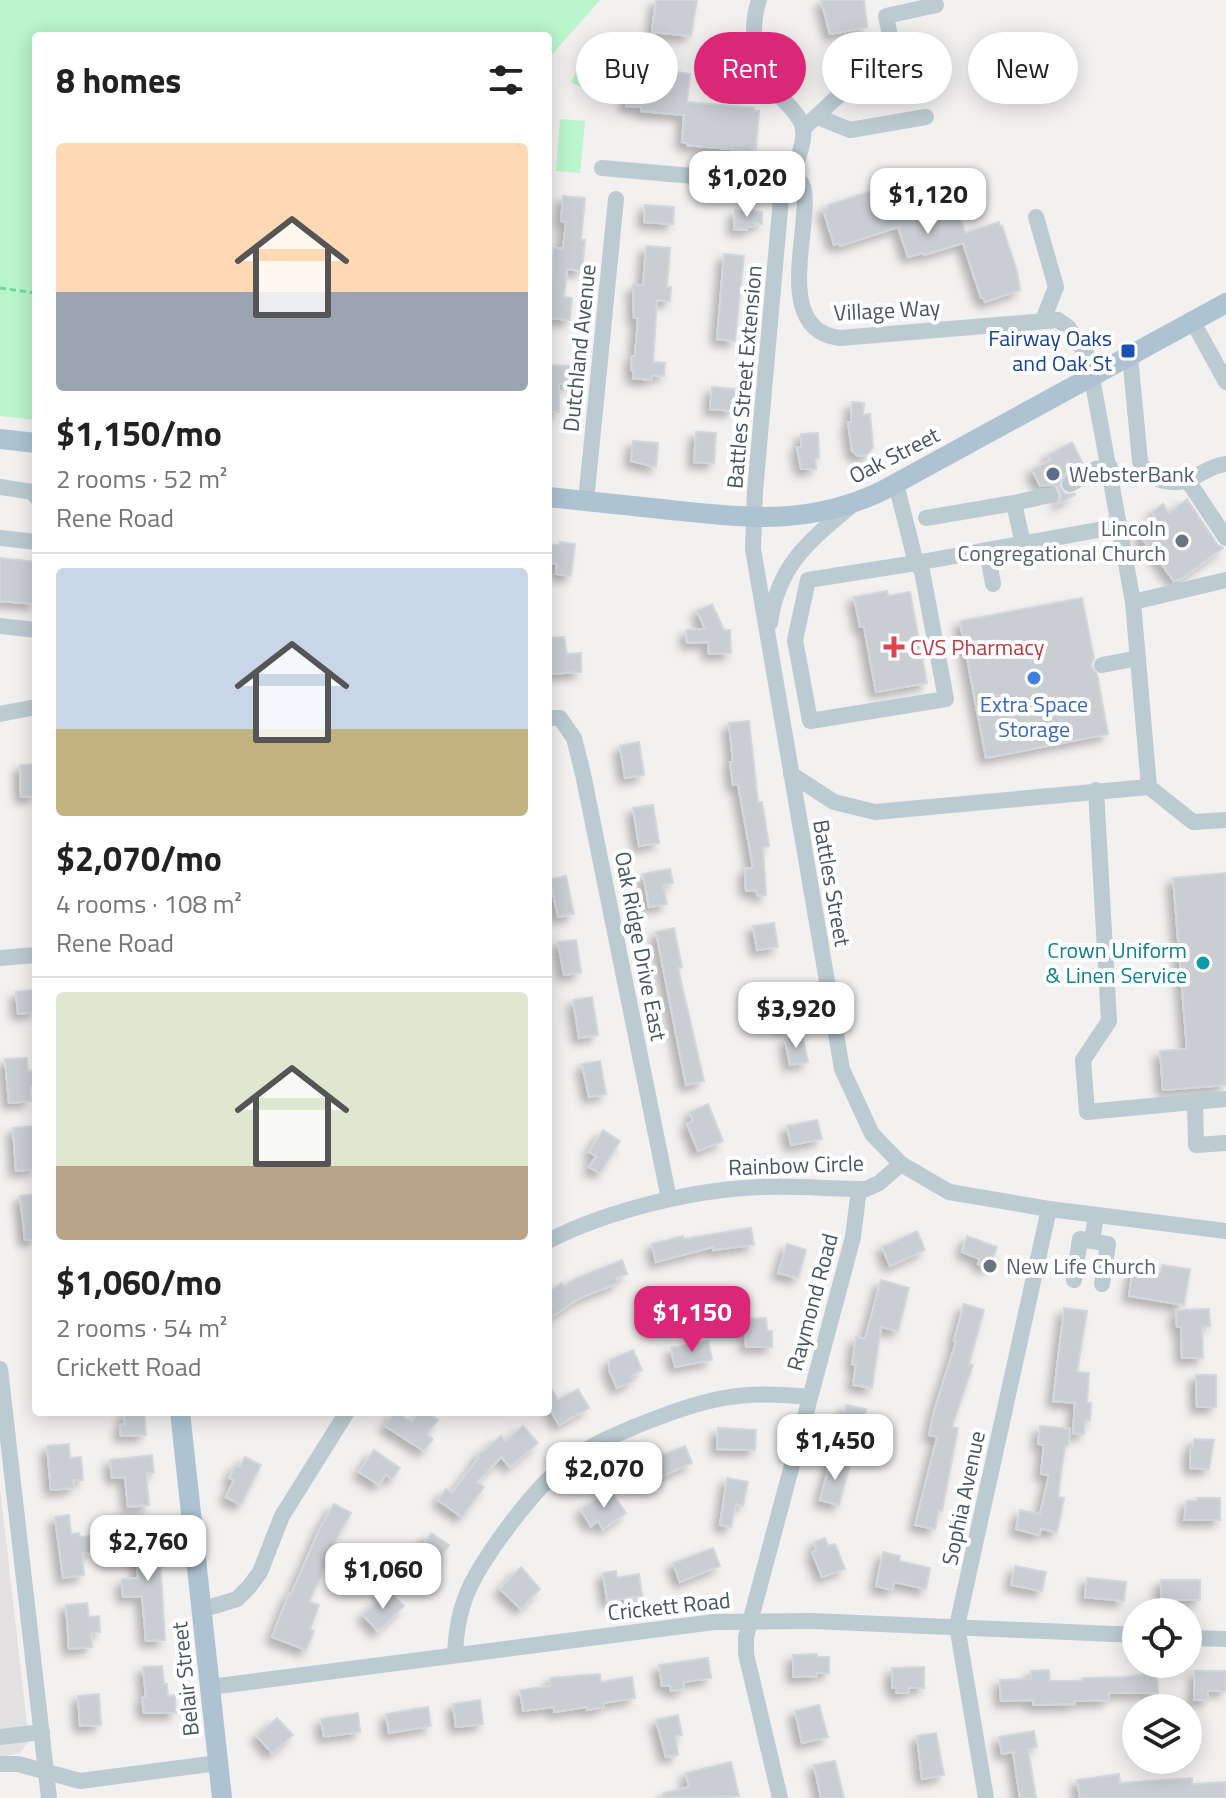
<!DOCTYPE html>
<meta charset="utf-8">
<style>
body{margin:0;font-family:"Titillium Web",sans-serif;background:#f6f6f6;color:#222;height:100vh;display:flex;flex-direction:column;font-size:30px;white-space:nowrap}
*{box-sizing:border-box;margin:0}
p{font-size:26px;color:#767676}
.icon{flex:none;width:44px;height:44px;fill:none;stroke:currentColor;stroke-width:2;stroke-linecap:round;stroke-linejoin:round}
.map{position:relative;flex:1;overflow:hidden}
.side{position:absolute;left:32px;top:32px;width:520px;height:1384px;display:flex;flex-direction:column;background:#fff;border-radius:8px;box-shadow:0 4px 20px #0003}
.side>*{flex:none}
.banner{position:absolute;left:576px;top:32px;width:530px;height:72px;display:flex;gap:16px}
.buttons{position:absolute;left:1122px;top:1598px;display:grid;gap:16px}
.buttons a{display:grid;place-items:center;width:80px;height:80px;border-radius:50%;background:#fff;box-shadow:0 4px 20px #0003;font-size:40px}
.price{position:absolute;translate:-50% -68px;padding:0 18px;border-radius:16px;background:#fff;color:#222;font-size:26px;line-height:52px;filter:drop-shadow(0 2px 4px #0008)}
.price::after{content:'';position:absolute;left:50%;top:48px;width:24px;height:18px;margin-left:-12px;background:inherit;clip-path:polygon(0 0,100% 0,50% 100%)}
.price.active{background:#db2777;color:#fff}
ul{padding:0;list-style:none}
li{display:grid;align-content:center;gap:16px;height:424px;padding:0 24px}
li+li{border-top:2px solid #e0e0e0}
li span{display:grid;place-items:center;height:248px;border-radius:8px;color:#555}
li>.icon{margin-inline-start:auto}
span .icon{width:144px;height:144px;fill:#fffc;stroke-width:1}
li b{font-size:34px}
h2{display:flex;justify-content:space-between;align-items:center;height:96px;padding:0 24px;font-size:34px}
.pill{padding:0 28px;border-radius:36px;background:#fff;box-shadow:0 4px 20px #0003;font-size:28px;line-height:72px}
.pill.active{background:#db2777;color:#fff}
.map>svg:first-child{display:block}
</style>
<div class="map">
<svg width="1226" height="1798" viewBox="0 0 1226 1798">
<defs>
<filter id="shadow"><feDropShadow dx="-6" dy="6" stdDeviation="4" flood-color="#0004"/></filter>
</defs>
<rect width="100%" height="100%" fill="#f3f0f0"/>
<polygon fill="#e4e1e2" points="0,1487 29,1741 20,1753 0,1757"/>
<g fill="#baf5cb">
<polygon points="0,0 600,0 548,59 548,36 36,36 36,420 0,416"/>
<polygon points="596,35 619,47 594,94 571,82"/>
<polygon points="560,119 585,121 580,173 556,171"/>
</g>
<g fill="#caced3" stroke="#d3d7dc" stroke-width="2" filter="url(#shadow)">
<polygon points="656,0 697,0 691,36 652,32"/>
<polygon points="821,0 864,0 867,27 830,34"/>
<polygon points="645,67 690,74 687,102 754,108 754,111 759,111 756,148 750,148 750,151 687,145 687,143 682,142 684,115 641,111 641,107 626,106 629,69 645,70"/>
<polygon points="887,186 888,189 892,187 902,217 941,205 942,207 956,203 965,233 999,222 1000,227 1002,226 1017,271 1020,290 985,302 983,298 981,298 963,243 924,255 923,253 908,257 898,227 840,246 839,243 834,245 823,209 828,208 828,205"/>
<polygon points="563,196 585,198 581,240 585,240 582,271 567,269 564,297 572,298 570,320 549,318 554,248 563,249 566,222 561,221"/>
<polygon points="645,205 674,207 673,224 644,222"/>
<polygon points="735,210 762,212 762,224 755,223 754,227 747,227 747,230 734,229"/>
<polygon points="646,246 670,248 667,287 671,287 670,301 657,300 653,362 665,363 664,376 652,375 651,380 633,378 634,371 631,370 632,356 635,356 638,318 634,318 633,285 643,285"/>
<polygon points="724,254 744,256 735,341 717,339"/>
<polygon points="548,365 570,366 570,384 559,384 559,412 548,412"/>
<polygon points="712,387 735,389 733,411 710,409"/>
<polygon points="852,402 864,403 863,415 870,414 873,447 868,454 858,456 852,451 848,422 851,422"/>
<polygon points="696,432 716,433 714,463 694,462"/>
<polygon points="818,433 819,458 815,459 816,469 801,469 797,447 801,447 801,434"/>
<polygon points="633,441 658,443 656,467 631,461"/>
<polygon points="1072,442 1083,464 1064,475 1059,485 1065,494 1076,494 1056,505 1061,498 1059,488 1053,484 1040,486 1032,470 1050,460 1048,455"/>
<polygon points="1187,499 1217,544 1223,548 1181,579 1174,581 1139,534 1158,521 1152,512 1163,504 1169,513"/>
<polygon points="560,542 575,544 571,576 556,574 557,564 548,563 548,544 560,545"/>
<polygon points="0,558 36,562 36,604 0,601"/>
<polygon points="887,591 888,596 910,592 927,683 876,692 864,627 860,627 854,597"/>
<polygon points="1082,598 1094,658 1091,666 1097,674 1108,734 986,758 960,621"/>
<polygon points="712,604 724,630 730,630 731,653 709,654 708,642 687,643 686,630 705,629 697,611"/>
<polygon points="564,637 567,654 581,653 581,672 548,674 548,638"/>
<polygon points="749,721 758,802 762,802 769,846 763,847 766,895 758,896 756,890 746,891 745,869 753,868 738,784 733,785 730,762 733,762 729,723"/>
<polygon points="639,742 644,775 625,778 620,746"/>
<polygon points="36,764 36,796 21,797 20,765"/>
<polygon points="653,805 659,843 639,846 633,808"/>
<polygon points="670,869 673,883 663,885 667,904 649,907 643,874"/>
<polygon points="1226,873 1226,1085 1163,1090 1160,1051 1187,1049 1173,878"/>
<polygon points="566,876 574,914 558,917 550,879"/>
<polygon points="774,923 778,947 757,950 753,926"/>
<polygon points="674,928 682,967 678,968 704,1081 686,1085 656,932"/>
<polygon points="576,940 581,973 564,975 558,942"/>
<polygon points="787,984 790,1027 783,1028 774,985"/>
<polygon points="34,990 36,993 36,1012 18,1014 16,992"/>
<polygon points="592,997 598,1035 579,1038 573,1000"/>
<polygon points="802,1035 808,1062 790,1065 785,1039"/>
<polygon points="27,1058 28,1071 36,1070 36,1086 30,1086 31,1101 9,1103 5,1059"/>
<polygon points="600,1061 606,1094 589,1097 582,1064"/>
<polygon points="708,1104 723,1141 698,1151 687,1124 693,1121 690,1112"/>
<polygon points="817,1120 822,1139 791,1145 787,1126"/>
<polygon points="35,1126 36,1169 16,1171 13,1128"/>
<polygon points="603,1130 620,1141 600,1173 589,1167 596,1156 589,1152"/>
<polygon points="36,1194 36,1239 25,1240 20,1196"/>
<polygon points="751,1228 754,1245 713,1250 713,1247 656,1262 652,1244 683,1236 684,1239"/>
<polygon points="917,1231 925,1250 890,1266 882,1247"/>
<polygon points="967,1236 997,1247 989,1268 978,1264 980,1259 962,1252"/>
<polygon points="787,1244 806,1250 798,1278 778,1273"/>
<polygon points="622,1260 627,1274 616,1278 618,1283 580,1298 548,1319 548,1292 562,1283 564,1286 577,1278"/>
<polygon points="1162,1265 1190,1269 1184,1305 1129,1296 1133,1268 1161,1272"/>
<polygon points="881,1280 909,1288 898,1331 881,1327 872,1388 853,1385 856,1365 852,1364 856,1337 865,1339"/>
<polygon points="964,1304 984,1310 969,1364 973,1365 952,1427 958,1428 942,1511 939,1510 935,1529 915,1525 937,1437 929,1435 934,1411 956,1342 954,1341"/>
<polygon points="1064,1308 1087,1311 1077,1372 1089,1373 1087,1403 1091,1403 1090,1420 1085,1420 1084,1434 1073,1433 1075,1403 1053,1401"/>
<polygon points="1209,1309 1210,1326 1202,1326 1203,1358 1182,1358 1181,1327 1177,1327 1176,1310"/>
<polygon points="766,1318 767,1331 772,1331 772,1347 746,1347 745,1319"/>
<polygon points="708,1341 712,1360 675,1367 671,1348"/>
<polygon points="633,1350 642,1370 631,1376 633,1381 617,1388 609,1370 610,1360"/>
<polygon points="1196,1375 1216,1375 1216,1407 1197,1407"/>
<polygon points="548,1383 558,1400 578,1389 589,1408 559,1425 548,1406"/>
<polygon points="846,1405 866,1409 860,1440 839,1436"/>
<polygon points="124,1412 144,1412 146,1435 121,1436 120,1425 125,1424"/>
<polygon points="396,1412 412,1422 420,1412 427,1412 438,1420 427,1434 433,1439 424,1451 385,1426"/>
<polygon points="523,1426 538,1443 510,1467 501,1457 477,1482 484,1487 462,1517 438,1500 446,1489 452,1493 479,1457 477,1456 501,1436 505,1441"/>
<polygon points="1040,1426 1070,1429 1068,1445 1065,1445 1061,1474 1058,1497 1064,1498 1057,1532 1041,1529 1039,1535 1016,1529 1020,1510 1040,1514 1049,1475 1041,1474 1044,1445 1038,1444"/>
<polygon points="718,1428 756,1430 755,1450 717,1449"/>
<polygon points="1194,1439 1214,1440 1209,1469 1190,1468 1190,1448 1193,1448"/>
<polygon points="69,1444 70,1458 81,1457 83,1480 73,1480 74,1488 51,1490 47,1446"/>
<polygon points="685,1446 692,1463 645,1484 637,1465"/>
<polygon points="374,1450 400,1468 392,1479 386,1474 379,1485 359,1472"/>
<polygon points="152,1455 154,1473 146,1473 149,1505 128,1507 125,1477 112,1478 110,1460"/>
<polygon points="245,1457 261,1465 241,1505 226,1497 234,1480 229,1478 236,1465 240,1467"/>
<polygon points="831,1459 850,1464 839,1505 820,1500"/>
<polygon points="727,1478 748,1482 743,1506 736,1504 731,1527 720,1525"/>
<polygon points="610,1490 626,1513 603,1529 598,1521 591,1526 581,1510"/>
<polygon points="1197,1498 1220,1498 1220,1520 1184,1520 1187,1501 1197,1501"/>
<polygon points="334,1504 351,1513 328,1554 330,1555 309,1602 319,1605 310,1629 314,1631 306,1650 272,1637 289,1594 291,1595 320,1528"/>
<polygon points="69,1515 71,1534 79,1533 80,1537 90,1536 92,1552 82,1553 84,1575 63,1578 55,1517"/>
<polygon points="154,1527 155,1544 159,1544 165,1640 146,1641 142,1596 123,1597 122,1579 138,1578 134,1529"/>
<polygon points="431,1533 449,1545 431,1574 408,1560 414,1549 419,1552"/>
<polygon points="825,1538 828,1546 835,1544 845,1569 822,1577 812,1552 817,1550 814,1542"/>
<polygon points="713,1548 720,1566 680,1582 673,1563"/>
<polygon points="883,1552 900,1556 899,1561 930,1568 926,1589 894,1582 892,1590 876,1586"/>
<polygon points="1015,1566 1046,1572 1042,1591 1011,1585"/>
<polygon points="521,1567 540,1589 521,1609 500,1589"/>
<polygon points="616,1571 617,1578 639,1574 642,1596 607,1601 603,1573"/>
<polygon points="1087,1578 1126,1582 1124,1601 1085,1597"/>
<rect x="1161" y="1580" width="39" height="20"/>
<polygon points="389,1591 404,1606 378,1631 363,1615"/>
<polygon points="87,1603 89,1617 99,1616 100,1632 91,1633 92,1647 69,1649 66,1605"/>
<polygon points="817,1654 817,1657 829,1657 829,1673 817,1673 817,1676 793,1677 793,1655"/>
<polygon points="708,1658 711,1678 683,1682 684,1689 671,1691 670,1685 662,1686 659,1665"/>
<polygon points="162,1666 164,1684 167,1684 168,1696 175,1695 176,1713 144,1713 142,1698 146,1697 143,1667"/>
<polygon points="924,1667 924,1688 909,1688 909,1693 896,1693 896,1688 892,1688 892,1668"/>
<polygon points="1049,1670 1050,1681 1083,1681 1083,1678 1126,1677 1157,1672 1158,1693 1109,1693 1109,1700 1075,1701 1075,1704 1033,1705 1033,1700 1001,1701 1000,1680 1031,1679 1031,1671"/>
<polygon points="1195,1671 1226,1671 1226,1691 1208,1691 1208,1700 1194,1700"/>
<polygon points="600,1674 601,1682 632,1677 635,1698 603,1703 604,1707 587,1710 587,1707 554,1712 554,1707 523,1711 520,1690 551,1686 550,1678"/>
<polygon points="99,1694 101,1725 80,1726 78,1696"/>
<polygon points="480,1700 483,1724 456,1727 453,1704"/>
<polygon points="819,1705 828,1737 802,1743 795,1711"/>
<polygon points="428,1707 431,1726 389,1733 386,1714"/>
<polygon points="358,1713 360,1732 324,1737 321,1719"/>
<polygon points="678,1715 682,1735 675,1736 678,1755 666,1757 656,1720"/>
<polygon points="277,1718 293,1735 272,1753 257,1736"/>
<polygon points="1034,1731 1037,1747 1028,1749 1036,1798 1020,1798 1013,1752 1002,1754 999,1737"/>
<polygon points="936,1733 944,1775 922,1779 917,1736"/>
<polygon points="835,1761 844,1798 821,1798 814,1765"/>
<polygon points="731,1762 739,1796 664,1798 664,1793 689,1787 686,1773"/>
<polygon points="1119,1774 1120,1783 1192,1778 1192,1784 1226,1782 1226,1798 1080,1798 1077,1780"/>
</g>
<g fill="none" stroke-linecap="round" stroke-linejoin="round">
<polyline stroke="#6ed799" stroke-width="3" stroke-dasharray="6 4" stroke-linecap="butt" points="0,288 36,293"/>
<g stroke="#bccad1" stroke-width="16">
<path d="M759,0C749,30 754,66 774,90C783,101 798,112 802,125C807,140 796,159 794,175C796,178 800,181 802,184C806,193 805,206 804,215C802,257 782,331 840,338L1058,320L1068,327L1099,374"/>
<polyline points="818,117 850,130 926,117"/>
<polyline points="804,128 836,98 891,57 893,50 886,16 936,5"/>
<polyline points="602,168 783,184"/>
<polyline points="794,175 783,184 781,199 755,491 753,549 842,1069 872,1134 901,1164 949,1192 1049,1209 1226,1231"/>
<polyline points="1036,217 1056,287 1043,320"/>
<polyline points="1193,322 1226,382"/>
<path d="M1130,356L1140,461C1144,471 1149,475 1158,479C1190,491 1199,467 1226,464"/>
<polyline points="1092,378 1133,602 1149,787"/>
<polyline points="1188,481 1226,538"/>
<polyline points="896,484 916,563 808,580 795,640 810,721 946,699 922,571 916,563 1120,526"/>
<polyline points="1070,484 1096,469 1110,467"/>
<polyline points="0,487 33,492 36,497"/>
<polyline points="586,501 616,199"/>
<polyline points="1014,503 1050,495"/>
<polyline points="926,518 1014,503 1023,544"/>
<polyline points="0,538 36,542"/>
<polyline points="987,550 993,584"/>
<polyline points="1133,602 1226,580"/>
<path d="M770,623C778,565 809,541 852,505"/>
<polyline points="0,626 36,630"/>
<polyline points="1102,665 1138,658"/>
<polyline points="0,714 36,707"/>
<polyline points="548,718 560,718 574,738 583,774 669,1199"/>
<polyline points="791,774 834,802 875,812 1149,787 1193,822 1226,820"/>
<polyline points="1096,790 1109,1021 1083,1060 1087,1112 1226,1099"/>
<polyline points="0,958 36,955"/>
<polyline points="1195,1101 1196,1145 1226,1143"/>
<path d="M548,1241C608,1210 699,1188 767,1187C800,1186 833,1189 866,1189L879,1183L901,1164"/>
<polyline points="1092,1241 1108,1244 1102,1284"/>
<polyline points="1074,1280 1080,1239 1092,1241 1096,1215"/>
<polyline points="0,1369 49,1798"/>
<polyline points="201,1610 237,1599 249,1587 260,1572 282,1516 347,1412"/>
<polyline points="1188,1638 1226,1639"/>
<path d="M455,1654C457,1603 471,1579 500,1538C518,1513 540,1485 564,1465C586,1447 613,1436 639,1425C703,1399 740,1389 810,1397"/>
<polyline points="210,1687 714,1622 812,1621 1136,1635"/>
<polyline points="0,1737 42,1732"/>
<polyline points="0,1764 18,1764 80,1781 218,1763"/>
<polyline points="780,1798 746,1654 746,1637 853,1237 859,1189"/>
<polyline points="986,1798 957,1626 1049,1209"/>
</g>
<g stroke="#adc3d2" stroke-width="20">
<polyline points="0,439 36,443"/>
<path d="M548,497C589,501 630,506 671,510C748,518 808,526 882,491L1226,303"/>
<polyline points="180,1412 222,1798"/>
</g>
</g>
<rect fill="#1a4fb4" stroke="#fff" stroke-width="3" x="1120" y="343" width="16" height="16" rx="4"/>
<circle fill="#5c6f8a" stroke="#fff" stroke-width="3" cx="1053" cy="474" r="8"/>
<g fill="#6b7280" stroke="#fff" stroke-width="3">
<circle cx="1182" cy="541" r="8"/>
<circle cx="990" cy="1266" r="8"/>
</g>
<path fill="#e0444e" stroke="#fff" stroke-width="3" d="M890 635h8v8h8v8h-8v8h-8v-8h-8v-8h8z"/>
<circle fill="#3f7fe0" stroke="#fff" stroke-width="3" cx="1034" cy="678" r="8"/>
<circle fill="#0f9aa8" stroke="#fff" stroke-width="3" cx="1203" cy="963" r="8"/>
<g text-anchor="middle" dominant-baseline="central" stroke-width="8" stroke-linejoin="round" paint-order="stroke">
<g font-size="22" fill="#465660" stroke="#fff">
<text transform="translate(887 310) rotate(-3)">Village Way</text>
<text transform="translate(579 348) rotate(-84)">Dutchland Avenue</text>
<text transform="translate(744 377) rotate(-85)">Battles Street Extension</text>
<text transform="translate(894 455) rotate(-27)">Oak Street</text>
<text transform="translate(832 883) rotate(80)">Battles Street</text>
<text transform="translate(641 946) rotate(79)">Oak Ridge Drive East</text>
<text transform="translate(796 1165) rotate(-2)">Rainbow Circle</text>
<text transform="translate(812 1302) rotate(-75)">Raymond Road</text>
<text transform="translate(963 1498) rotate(-78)">Sophia Avenue</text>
<text transform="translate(669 1606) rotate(-6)">Crickett Road</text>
<text transform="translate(185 1679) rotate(-96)">Belair Street</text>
</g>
<g font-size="22" fill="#164399" stroke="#fff" text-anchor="end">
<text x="1112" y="338">Fairway Oaks<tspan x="1112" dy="25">and Oak St</tspan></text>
</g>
<g font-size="22" fill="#4e5e75" stroke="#fff" text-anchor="start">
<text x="1069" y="474">WebsterBank</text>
</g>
<g font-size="22" fill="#5b616d" stroke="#fff" text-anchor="end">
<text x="1166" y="528">Lincoln<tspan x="1166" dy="25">Congregational Church</tspan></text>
<text x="1006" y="1266" text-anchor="start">New Life Church</text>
</g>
<g font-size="22" fill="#be3a42" stroke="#fff" text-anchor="start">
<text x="910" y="647">CVS Pharmacy</text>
</g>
<g font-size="22" fill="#366cbe" stroke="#fff">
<text x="1034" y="704">Extra Space<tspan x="1034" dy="25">Storage</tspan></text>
</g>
<g font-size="22" fill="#0d838f" stroke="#fff" text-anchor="end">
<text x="1187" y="950">Crown Uniform<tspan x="1187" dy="25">&amp; Linen Service</tspan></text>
</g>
</g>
</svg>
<div class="buttons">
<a><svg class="icon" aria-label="locate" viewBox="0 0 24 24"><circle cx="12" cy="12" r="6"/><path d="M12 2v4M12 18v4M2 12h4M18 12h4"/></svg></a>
<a><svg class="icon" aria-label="layers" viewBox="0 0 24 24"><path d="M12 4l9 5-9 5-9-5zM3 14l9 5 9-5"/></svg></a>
</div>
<b class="price" style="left:747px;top:219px">$1,020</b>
<b class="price" style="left:928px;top:236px">$1,120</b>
<b class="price" style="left:796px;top:1050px">$3,920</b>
<b class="price active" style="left:692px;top:1354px">$1,150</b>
<b class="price" style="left:835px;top:1482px">$1,450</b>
<b class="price" style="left:604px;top:1510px">$2,070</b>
<b class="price" style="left:148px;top:1583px">$2,760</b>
<b class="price" style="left:383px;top:1611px">$1,060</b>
<div class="banner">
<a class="pill">Buy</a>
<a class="pill active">Rent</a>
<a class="pill">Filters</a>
<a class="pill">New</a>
</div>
<section class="side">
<h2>8 homes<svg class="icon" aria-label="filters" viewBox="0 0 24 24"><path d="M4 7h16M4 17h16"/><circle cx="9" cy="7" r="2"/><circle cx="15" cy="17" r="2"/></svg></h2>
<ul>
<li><span style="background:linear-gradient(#ffd9b3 60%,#9aa5b1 0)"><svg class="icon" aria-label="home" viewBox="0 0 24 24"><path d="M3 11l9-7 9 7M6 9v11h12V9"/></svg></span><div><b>$1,150/mo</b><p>2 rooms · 52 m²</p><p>Rene Road</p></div></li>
<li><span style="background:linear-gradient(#c9d6e8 65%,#c2b280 0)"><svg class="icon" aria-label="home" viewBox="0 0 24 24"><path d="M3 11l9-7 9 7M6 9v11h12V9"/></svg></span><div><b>$2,070/mo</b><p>4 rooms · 108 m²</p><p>Rene Road</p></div></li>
<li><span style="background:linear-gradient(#dfe7d0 70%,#b9a48a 0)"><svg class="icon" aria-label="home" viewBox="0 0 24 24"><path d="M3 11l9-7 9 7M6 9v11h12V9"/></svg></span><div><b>$1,060/mo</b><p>2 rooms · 54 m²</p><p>Crickett Road</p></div></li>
</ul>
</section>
</div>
